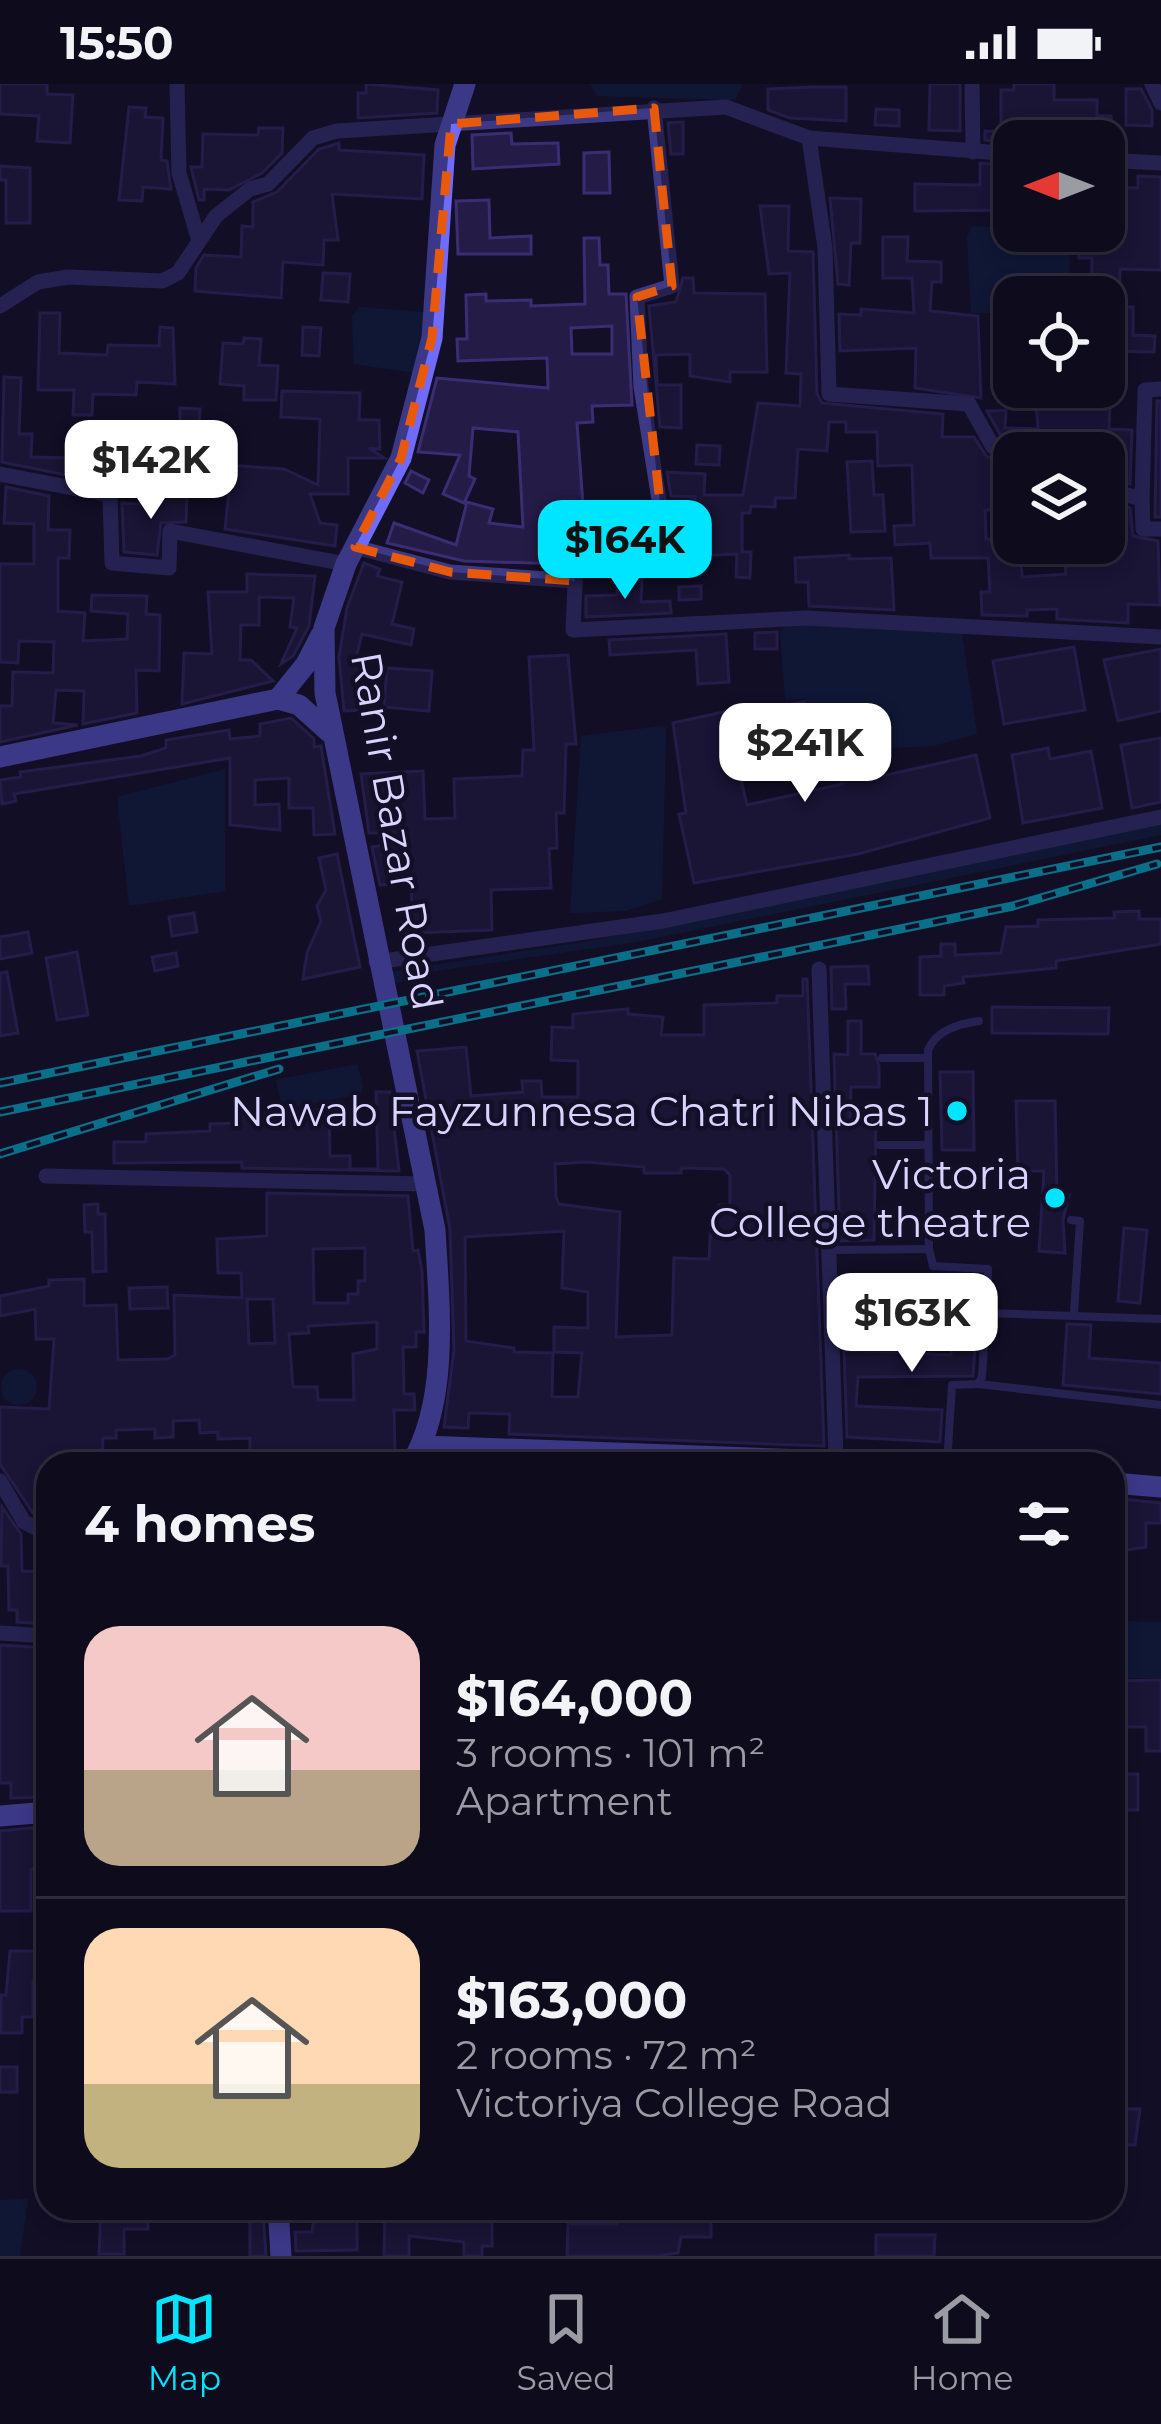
<!DOCTYPE html>
<meta charset="utf-8">
<style>
body{margin:0;font-family:Montserrat,sans-serif;background:#1c1929;color:#f1f3f6;height:100vh;display:flex;flex-direction:column;font-size:45px;white-space:nowrap}
*{box-sizing:border-box;margin:0}
p{font-size:39px;color:#9b9ba3}
.icon{flex:none;width:66px;height:66px;fill:none;stroke:currentColor;stroke-width:2;stroke-linecap:round;stroke-linejoin:round}
.map{position:relative;flex:1;overflow:hidden}
.drawer{position:absolute;left:36px;top:1368px;width:1089px;height:768px;display:flex;flex-direction:column;background:#0e0b1c;border-radius:36px;box-shadow:0 6px 18px #0003,0 0 0 3px #2e2b3b}
.drawer>*{flex:none}
.needle{width:78px;rotate:270deg}
.buttons{position:absolute;left:993px;top:36px;display:grid;gap:24px}
.buttons a{display:grid;place-items:center;width:132px;height:132px;border-radius:24px;background:#0e0b1c;box-shadow:0 6px 18px #0003,0 0 0 3px #2e2b3b;font-size:60px}
.price{position:absolute;translate:-50% -102px;padding:0 27px;border-radius:24px;background:#fff;color:#222;font-size:39px;line-height:78px;filter:drop-shadow(0 3px 6px #0008)}
.price::after{content:'';position:absolute;left:50%;top:72px;width:36px;height:27px;margin-left:-18px;background:inherit;clip-path:polygon(0 0,100% 0,50% 100%)}
.price.selected{background:#00e5ff;color:#111}
ul{padding:0;list-style:none}
li{display:flex;align-items:center;gap:36px;height:300px;padding:0 48px}
li+li{border-top:3px solid #2e2b3b}
li span{display:grid;place-items:center;flex:none;width:336px;height:240px;border-radius:36px;color:#555}
li>.icon{margin-inline-start:auto}
span .icon{width:144px;height:144px;fill:#fffc;stroke-width:1}
li b{font-size:51px}
h2{display:flex;justify-content:space-between;align-items:center;height:144px;padding:0 48px;font-size:51px}
.status{display:flex;justify-content:space-between;align-items:center;height:84px;padding:0 60px;background:#0e0b1c;direction:ltr}
.status svg{height:33px;fill:currentColor}
.menu{display:flex;justify-content:space-around;align-items:center;height:168px;border-top:3px solid #2e2b3b;background:#0e0b1c;font-size:33px;color:#9b9ba3}
.menu a{display:grid;justify-items:center;gap:6px}
.menu .selected{color:#00e5ff}
.map>svg:first-child{display:block}
</style>
<div class="status"><b>15:50</b><svg viewBox="0 0 49 12"><path d="M0 12V9h3v3zM5 12V6h3v6zM10 12V3h3v9zM15 12V0h3v12zM26 1h20v11H26zM47 4h2v5h-2z"/></svg></div>
<div class="map">
<svg width="1161" height="2172" viewBox="0 0 1161 2172">
<rect width="100%" height="100%" fill="#130f26"/>
<g fill="#0c2248">
<polygon points="590,0 743,0 735,16 598,12"/>
<polygon points="972,142 1070,147 1069,213 1014,213 1014,229 971,229 967,153"/>
<polygon points="359,223 423,228 429,237 414,289 354,280 352,232"/>
<polygon points="788,539 961,544 977,650 933,662 817,668 804,615 785,616 780,548"/>
<polygon points="662,642 666,645 662,815 626,827 570,829 581,652"/>
<polygon points="225,685 225,807 129,822 117,713"/>
<polygon points="1161,740 1161,751 637,858 435,887 396,899 389,888 589,857"/>
<polygon points="357,980 363,1002 360,1010 282,1026 276,996"/>
<circle cx="19" cy="1303" r="18"/>
<polygon points="1113,1537 1161,1538 1161,1594 1113,1594"/>
<polygon points="28,2115 20,2172 0,2172 0,2116"/>
</g>
<g fill="#241b47" stroke="#3b2d73" stroke-width="3" fill-rule="evenodd">
<polygon points="0,0 47,0 47,10 73,11 70,59 37,57 39,32 0,30"/>
<polygon points="366,0 438,6 437,29 358,34 358,9 366,9"/>
<polygon points="930,0 960,0 960,47 929,46"/>
<polygon points="1014,0 1054,0 1054,16 1097,16 1097,32 1111,32 1111,48 1097,48 1097,57 1058,57 1058,49 1031,49 1031,54 1014,58 985,56 985,47 1001,48 1001,6 1014,6"/>
<polygon points="813,3 846,3 846,37 790,34 768,26 768,5"/>
<polygon points="1126,5 1141,5 1152,26 1152,42 1126,41"/>
<polygon points="129,23 146,24 145,33 163,34 161,76 167,77 171,105 143,103 142,117 119,116"/>
<polygon points="876,25 899,26 899,42 875,41"/>
<polygon points="683,38 683,70 671,70 668,39"/>
<polygon points="259,44 283,44 282,69 262,89 229,106 204,105 204,116 199,116 191,83 202,83 203,50 258,51"/>
<polygon points="511,49 512,60 558,59 559,80 473,85 472,51"/>
<polygon points="339,59 339,66 424,71 422,115 332,110 338,156 324,156 323,181 283,178 281,214 195,207 196,184 204,171 241,173 242,142 253,143 253,118 277,108 319,65"/>
<polygon points="609,68 610,109 584,109 584,69"/>
<polygon points="980,79 1014,82 1014,126 915,127 915,100 980,101"/>
<polygon points="0,82 30,84 30,139 6,139 6,96 0,96"/>
<polygon points="1138,92 1161,93 1161,186 1120,185 1119,223 1133,223 1133,251 1155,252 1154,268 1106,267 1104,207 1091,207 1092,174 1079,174 1080,147 1104,147 1109,103 1138,104"/>
<polygon points="830,114 861,115 860,159 851,159 849,201 838,200"/>
<polygon points="489,116 490,154 531,152 531,170 458,170 456,117"/>
<polygon points="760,122 789,122 788,167 813,168 817,310 822,319 943,330 942,353 974,353 987,373 1013,378 1013,389 1004,389 1002,426 985,426 986,455 1020,459 1022,493 1066,490 1064,467 1104,465 1104,417 1130,424 1133,452 1158,457 1160,521 1128,520 1128,539 1057,535 1057,525 1027,526 1027,532 982,531 981,508 990,508 988,474 931,474 930,459 895,461 894,442 914,441 912,381 878,382 877,348 846,348 846,338 829,338 827,367 798,365 795,414 775,414 775,423 751,422 750,429 742,429 742,468 751,468 750,494 736,493 737,470 695,472 695,413 671,412 667,388 705,390 704,411 743,411 758,319 800,322 801,290 786,289 790,189 769,190"/>
<polygon points="883,153 908,153 907,177 941,178 941,198 932,198 930,227 978,232 981,314 915,304 916,264 840,267 839,230 861,231 861,225 914,229 912,194 883,194"/>
<path d="M584,154H599L600,181H608L609,210H626L632,321L592,322L593,338L577,339L583,421L567,428L564,480L464,477L387,459L394,439L456,461L467,418L493,425L489,439L523,443L518,348L473,344L469,392L475,395L464,419L443,410L460,371L418,368L437,294L548,304L547,274L458,277L457,255H467L466,211L486,210V217L531,216V222L585,220ZM612,242V270H572L571,244Z"/>
<polygon points="323,189 350,190 348,218 321,216"/>
<polygon points="683,194 693,194 694,209 765,210 767,288 730,288 730,298 690,292 690,270 656,271 657,301 681,301 681,344 660,343 649,222 676,218"/>
<polygon points="40,229 60,229 59,269 107,271 108,261 159,262 160,243 173,244 175,300 137,298 136,311 93,310 92,331 73,331 74,306 38,306"/>
<polygon points="303,243 321,244 319,272 302,271"/>
<polygon points="244,254 261,255 259,281 278,282 276,316 244,316 244,302 220,300 223,259 243,260"/>
<polygon points="4,293 21,294 19,350 32,350 31,373 70,374 70,382 125,384 125,403 2,378"/>
<polygon points="282,307 360,309 359,336 379,336 380,365 369,364 384,374 348,374 348,410 310,410 320,439 337,441 335,462 225,445 230,398 180,394 180,324 200,325 198,371 213,373 212,380 284,385 318,401 320,335 281,333"/>
<polygon points="1067,317 1110,320 1109,345 1132,346 1130,400 1104,393 1104,369 1048,369 1039,357 1001,352 987,327 1006,326 1005,344 1038,345 1036,319"/>
<polygon points="1157,317 1161,317 1161,433 1155,433"/>
<polygon points="697,361 720,362 719,381 696,380"/>
<polygon points="872,377 874,411 883,411 885,447 851,448 847,378"/>
<polygon points="411,387 429,396 423,409 405,399"/>
<polygon points="6,403 49,412 48,446 70,446 69,474 58,474 58,527 85,529 83,557 127,555 128,530 91,527 92,511 147,512 146,530 160,531 159,587 136,586 137,629 83,640 84,607 56,606 53,639 78,641 0,658 0,622 12,622 13,588 53,589 54,558 19,557 18,579 0,578 0,480 34,480 34,440 4,439"/>
<polygon points="158,408 187,409 186,438 161,439 157,471 124,468 122,419 157,421"/>
<polygon points="623,442 615,486 588,484 590,444"/>
<polygon points="849,471 849,475 891,474 894,526 809,522 808,498 796,498 795,474"/>
<polygon points="364,479 380,485 377,492 402,498 392,540 414,545 411,561 362,550 355,579 360,579 364,626 344,627 339,573 347,524"/>
<polygon points="247,490 315,492 309,542 293,572 281,580 297,544 290,543 294,514 259,513 259,541 241,541 240,576 251,576 273,597 182,620 184,569 212,570 208,508 247,508"/>
<polygon points="617,493 642,494 641,518 670,517 671,529 586,533 586,512 617,511"/>
<polygon points="701,502 701,515 679,516 679,503"/>
<polygon points="777,548 777,565 755,565 755,549"/>
<polygon points="726,550 729,598 698,600 696,566 610,571 609,556"/>
<polygon points="1074,563 1085,626 1004,640 993,577"/>
<polygon points="1161,565 1161,627 1118,637 1104,576"/>
<polygon points="568,571 576,660 566,660 564,729 556,729 557,764 549,765 551,804 491,806 492,846 413,849 411,800 380,801 372,763 395,759 394,749 369,749 361,690 423,687 425,735 455,734 454,695 522,692 523,666 534,666 529,573"/>
<polygon points="387,584 432,587 429,627 384,623"/>
<polygon points="804,618 810,662 783,666 777,622"/>
<polygon points="750,622 760,690 741,695 747,721 842,700 841,693 881,684 882,692 976,671 990,734 858,770 694,799 679,730 686,729 673,639"/>
<polygon points="291,634 314,655 314,663 321,662 335,750 314,751 313,724 289,724 289,694 255,696 255,721 279,720 280,746 230,741 230,674 14,710 16,717 2,720 0,696 21,693 20,688 141,672 166,664 166,656 229,646 230,655 260,652 260,640"/>
<polygon points="1161,654 1161,718 1132,724 1121,661"/>
<polygon points="1048,664 1050,675 1091,667 1102,724 1023,739 1012,671"/>
<polygon points="337,770 360,883 303,895 307,869 321,837 317,822 326,806 319,774"/>
<polygon points="1139,827 1139,835 1161,835 1161,860 1056,877 1056,884 963,893 964,899 944,902 944,911 920,911 920,873 941,872 941,860 955,860 955,871 1001,869 1006,843 1038,842 1038,836 1115,834 1114,828"/>
<polygon points="194,829 197,848 172,852 169,833"/>
<polygon points="28,848 32,869 0,875 0,853"/>
<polygon points="77,868 88,931 57,936 46,874"/>
<polygon points="176,869 178,882 155,887 152,873"/>
<polygon points="868,882 869,900 845,900 846,925 832,925 831,883"/>
<polygon points="7,888 18,949 0,952 0,889"/>
<path d="M803,895H807L824,1362L509,1350L510,1330L469,1329L468,1344L444,1343L454,1266L450,1145L417,967L466,963L471,1012L523,1008L522,997H541L542,1013H578V977L551,976L552,943L573,944V930L628,925V930L663,933L661,951H704V921L777,919V912H803ZM587,1078L644,1083V1089H681V1084L724,1085L730,1091V1121H719L718,1137H711L709,1175L674,1174L672,1251L616,1253L620,1128L559,1120L556,1113L555,1080ZM564,1147L562,1204L588,1208V1244L554,1243V1268L582,1269L578,1313H552L553,1269L514,1268V1264L466,1257L465,1153Z"/>
<polygon points="992,923 1109,924 1108,950 992,949"/>
<polygon points="848,937 861,937 861,970 875,970 879,982 879,1003 851,1003 850,1034 876,1033 874,1156 840,1157 834,970 848,971"/>
<polygon points="940,988 973,988 974,1066 942,1066"/>
<polygon points="376,1008 390,1008 399,1087 242,1084 242,1078 114,1079 114,1058 146,1058 146,1050 210,1047 210,1040 241,1039 241,1032 329,1024 330,1072 350,1072 350,1085 378,1085"/>
<polygon points="1016,1017 1055,1017 1057,1110 1069,1111 1063,1136 1065,1169 1039,1167 1044,1087 1018,1087"/>
<path d="M267,1109L408,1112L413,1167L418,1166L422,1187L424,1248H416V1263H403L404,1310H414L415,1326H394L395,1367H368V1380H250V1354L218,1355V1348L200,1349L199,1336L173,1337V1353L155,1354V1345L116,1346V1354H103L102,1380H48V1437L33,1429L0,1380V1323L49,1325L54,1255H36L35,1225L0,1232V1212L49,1202V1196L84,1195V1222L116,1221L118,1276L167,1275L175,1271L174,1211L242,1214L241,1189H218L217,1155L267,1152ZM365,1164V1197H358V1210H348V1219H314L313,1165ZM247,1215H273L275,1259L249,1260ZM377,1238V1265L353,1270L354,1316H318L317,1303H293L289,1250L309,1249L308,1242Z"/>
<polygon points="98,1120 98,1130 105,1130 106,1187 93,1188 92,1148 85,1148 84,1121"/>
<polygon points="1124,1144 1147,1146 1140,1219 1118,1217"/>
<polygon points="167,1203 168,1224 130,1225 129,1204"/>
<polygon points="933,1204 979,1207 973,1292 858,1293 856,1322 942,1326 940,1358 847,1353 844,1266 951,1271 953,1226 932,1224"/>
<polygon points="1067,1240 1091,1241 1089,1274 1161,1279 1161,1310 1063,1301"/>
<polygon points="1113,1414 1161,1419 1161,1439 1146,1439 1146,1463 1113,1468"/>
<polygon points="2,1423 21,1450 22,1487 48,1488 48,1540 17,1538 17,1526 9,1526 8,1482 1,1482"/>
<polygon points="0,1561 48,1564 48,1713 11,1714 11,1699 0,1699"/>
<polygon points="1161,1596 1161,1667 1146,1667 1146,1643 1113,1643 1113,1597"/>
<polygon points="1122,1690 1138,1690 1138,1726 1119,1726"/>
<polygon points="44,1743 44,1785 31,1785 31,1827 0,1827 0,1747"/>
<polygon points="10,1867 39,1867 39,1874 48,1874 48,1898 33,1898 33,1933 22,1933 22,1949 1,1949 1,1911 6,1911"/>
<rect x="0" y="1983" width="17" height="25"/>
<polygon points="1115,2025 1140,2025 1135,2061 1113,2061"/>
<polygon points="101,2124 148,2124 148,2145 124,2145 124,2170 99,2170"/>
<polygon points="315,2124 338,2124 338,2134 357,2134 357,2166 296,2167 295,2148 312,2148"/>
<polygon points="385,2124 477,2124 477,2136 492,2136 492,2162 482,2162 482,2172 464,2172 464,2158 409,2152 409,2172 384,2172"/>
<polygon points="618,2124 711,2132 711,2153 681,2153 678,2169 656,2172 567,2172 568,2140 617,2140"/>
<polygon points="250,2128 263,2128 266,2172 250,2172"/>
<polygon points="876,2151 935,2151 934,2172 876,2172"/>
</g>
<g fill="none" stroke-linecap="round" stroke-linejoin="round">
<g stroke="#3d3a85" stroke-width="8">
<path d="M979,937C959,940 936,946 928,966L929,1165L933,1182L988,1185L986,1229"/>
<polyline points="882,974 927,974"/>
<polyline points="880,1061 926,1061"/>
<polyline points="1071,1136 1080,1137 1074,1228"/>
<polyline points="832,1166 929,1165"/>
<polyline points="978,1300 1161,1321"/>
<polyline points="947,1380 952,1301 978,1300 982,1293 986,1229 1161,1235"/>
</g>
<g stroke="#3d3a85" stroke-width="15">
<polyline points="177,0 179,89 199,157"/>
<polyline points="972,0 973,68"/>
<polyline points="1152,0 1161,19"/>
<polyline points="654,24 672,202 637,213 641,303 661,428 578,433 573,546 807,534 1161,553"/>
<polyline points="809,54 825,164 829,310 969,320 993,363 1036,369"/>
<polyline points="1104,76 1161,79"/>
<polyline points="0,222 38,198 68,193 162,197 178,189 216,132 250,105 268,100 313,54 337,47 726,23 809,54 1014,70"/>
<polyline points="0,390 110,411 112,479 169,484 170,447 346,480"/>
<polyline points="1104,405 1142,415 1143,445 1161,445"/>
<polyline points="1142,415 1145,306 1161,305"/>
<polyline points="355,463 450,488 575,497"/>
<polyline points="376,878 663,837 1161,733"/>
<polyline points="819,885 836,1373"/>
<polyline points="46,1092 425,1100"/>
<polyline points="0,1397 24,1438 48,1450"/>
<polyline points="0,1549 48,1552"/>
</g>
<g stroke="#6f6bff" stroke-width="21">
<polyline points="278,615 306,580 321,551"/>
<polyline points="0,673 278,615 299,621 329,648"/>
<polyline points="423,1362 912,1380"/>
<path d="M411,1380C450,1316 439,1218 435,1146L325,609L324,544L346,480L401,374L432,254L445,61L465,0"/>
<polyline points="1113,1399 1161,1403"/>
<polyline points="0,1732 48,1728"/>
<polyline points="278,2124 281,2172"/>
</g>
<g stroke="#00e5ff" stroke-width="9">
<g id="rail">
<polyline points="0,999 1161,763"/>
<polyline points="0,1028 1013,822 1157,780"/>
<polyline points="0,1070 279,985"/>
</g>
</g>
<use href="#rail" stroke="#130f26" stroke-width="4.5" stroke-dasharray="14" stroke-linecap="butt"/>
</g>
<path d="M0 0H1161V2172H0ZM654,24L672,202L637,213L661,428L578,433L575,497L450,488L355,463L401,374L432,254L451,40Z" fill="#130f26" fill-opacity=".55" fill-rule="evenodd"/>
<path fill="none" stroke="#e8590c" stroke-width="9" stroke-dasharray="24 15" stroke-linejoin="round" d="M654,24L672,202L637,213L661,428L578,433L575,497L450,488L355,463L401,374L432,254L451,40Z"/>
<g fill="#00e5ff" stroke="#130f26" stroke-width="4.5">
<circle cx="957" cy="1027" r="12"/>
<circle cx="1055" cy="1114" r="12"/>
</g>
<g text-anchor="middle" dominant-baseline="central" stroke-width="9" stroke-linejoin="round" paint-order="stroke">
<g font-size="42" fill="#d9d4ff" stroke="#130f26">
<text transform="translate(397 747) rotate(80)">Ranir Bazar Road</text>
</g>
<g font-size="42" fill="#d9d4ff" stroke="#130f26" text-anchor="end">
<text x="933" y="1027">Nawab Fayzunnesa Chatri Nibas 1</text>
<text x="1031" y="1090">Victoria<tspan x="1031" dy="48">College theatre</tspan></text>
</g>
</g>
</svg>
<div class="buttons">
<a><svg class="needle" viewBox="-14 -14 28 28"><path d="M0-13l5 13h-10z" fill="#e53935"/><path d="M0 13l5-13h-10z" fill="#9b9ba3"/></svg></a>
<a><svg class="icon" aria-label="locate" viewBox="0 0 24 24"><circle cx="12" cy="12" r="6"/><path d="M12 2v4M12 18v4M2 12h4M18 12h4"/></svg></a>
<a><svg class="icon" aria-label="layers" viewBox="0 0 24 24"><path d="M12 4l9 5-9 5-9-5zM3 14l9 5 9-5"/></svg></a>
</div>
<b class="price" style="left:151px;top:438px">$142K</b>
<b class="price selected" style="left:625px;top:518px">$164K</b>
<b class="price" style="left:805px;top:721px">$241K</b>
<b class="price" style="left:912px;top:1291px">$163K</b>
<section class="drawer">
<h2>4 homes<svg class="icon" aria-label="filters" viewBox="0 0 24 24"><path d="M4 7h16M4 17h16"/><circle cx="9" cy="7" r="2"/><circle cx="15" cy="17" r="2"/></svg></h2>
<ul>
<li><span style="background:linear-gradient(#f6c9c9 60%,#b9a48a 0)"><svg class="icon" aria-label="home" viewBox="0 0 24 24"><path d="M3 11l9-7 9 7M6 9v11h12V9"/></svg></span><div><b>$164,000</b><p>3 rooms · 101 m²</p><p>Apartment</p></div></li>
<li><span style="background:linear-gradient(#ffd9b3 65%,#c2b280 0)"><svg class="icon" aria-label="home" viewBox="0 0 24 24"><path d="M3 11l9-7 9 7M6 9v11h12V9"/></svg></span><div><b>$163,000</b><p>2 rooms · 72 m²</p><p>Victoriya College Road</p></div></li>
</ul>
</section>
</div>
<nav class="menu">
<a class="selected"><svg class="icon" aria-label="map" viewBox="0 0 24 24"><path d="M3 6l6-2 6 2 6-2v14l-6 2-6-2-6 2zM9 4v14M15 6v14"/></svg>Map</a>
<a><svg class="icon" aria-label="saved" viewBox="0 0 24 24"><path d="M7 4h10v16l-5-4-5 4z"/></svg>Saved</a>
<a><svg class="icon" aria-label="home" viewBox="0 0 24 24"><path d="M3 11l9-7 9 7M6 9v11h12V9"/></svg>Home</a>
</nav>
